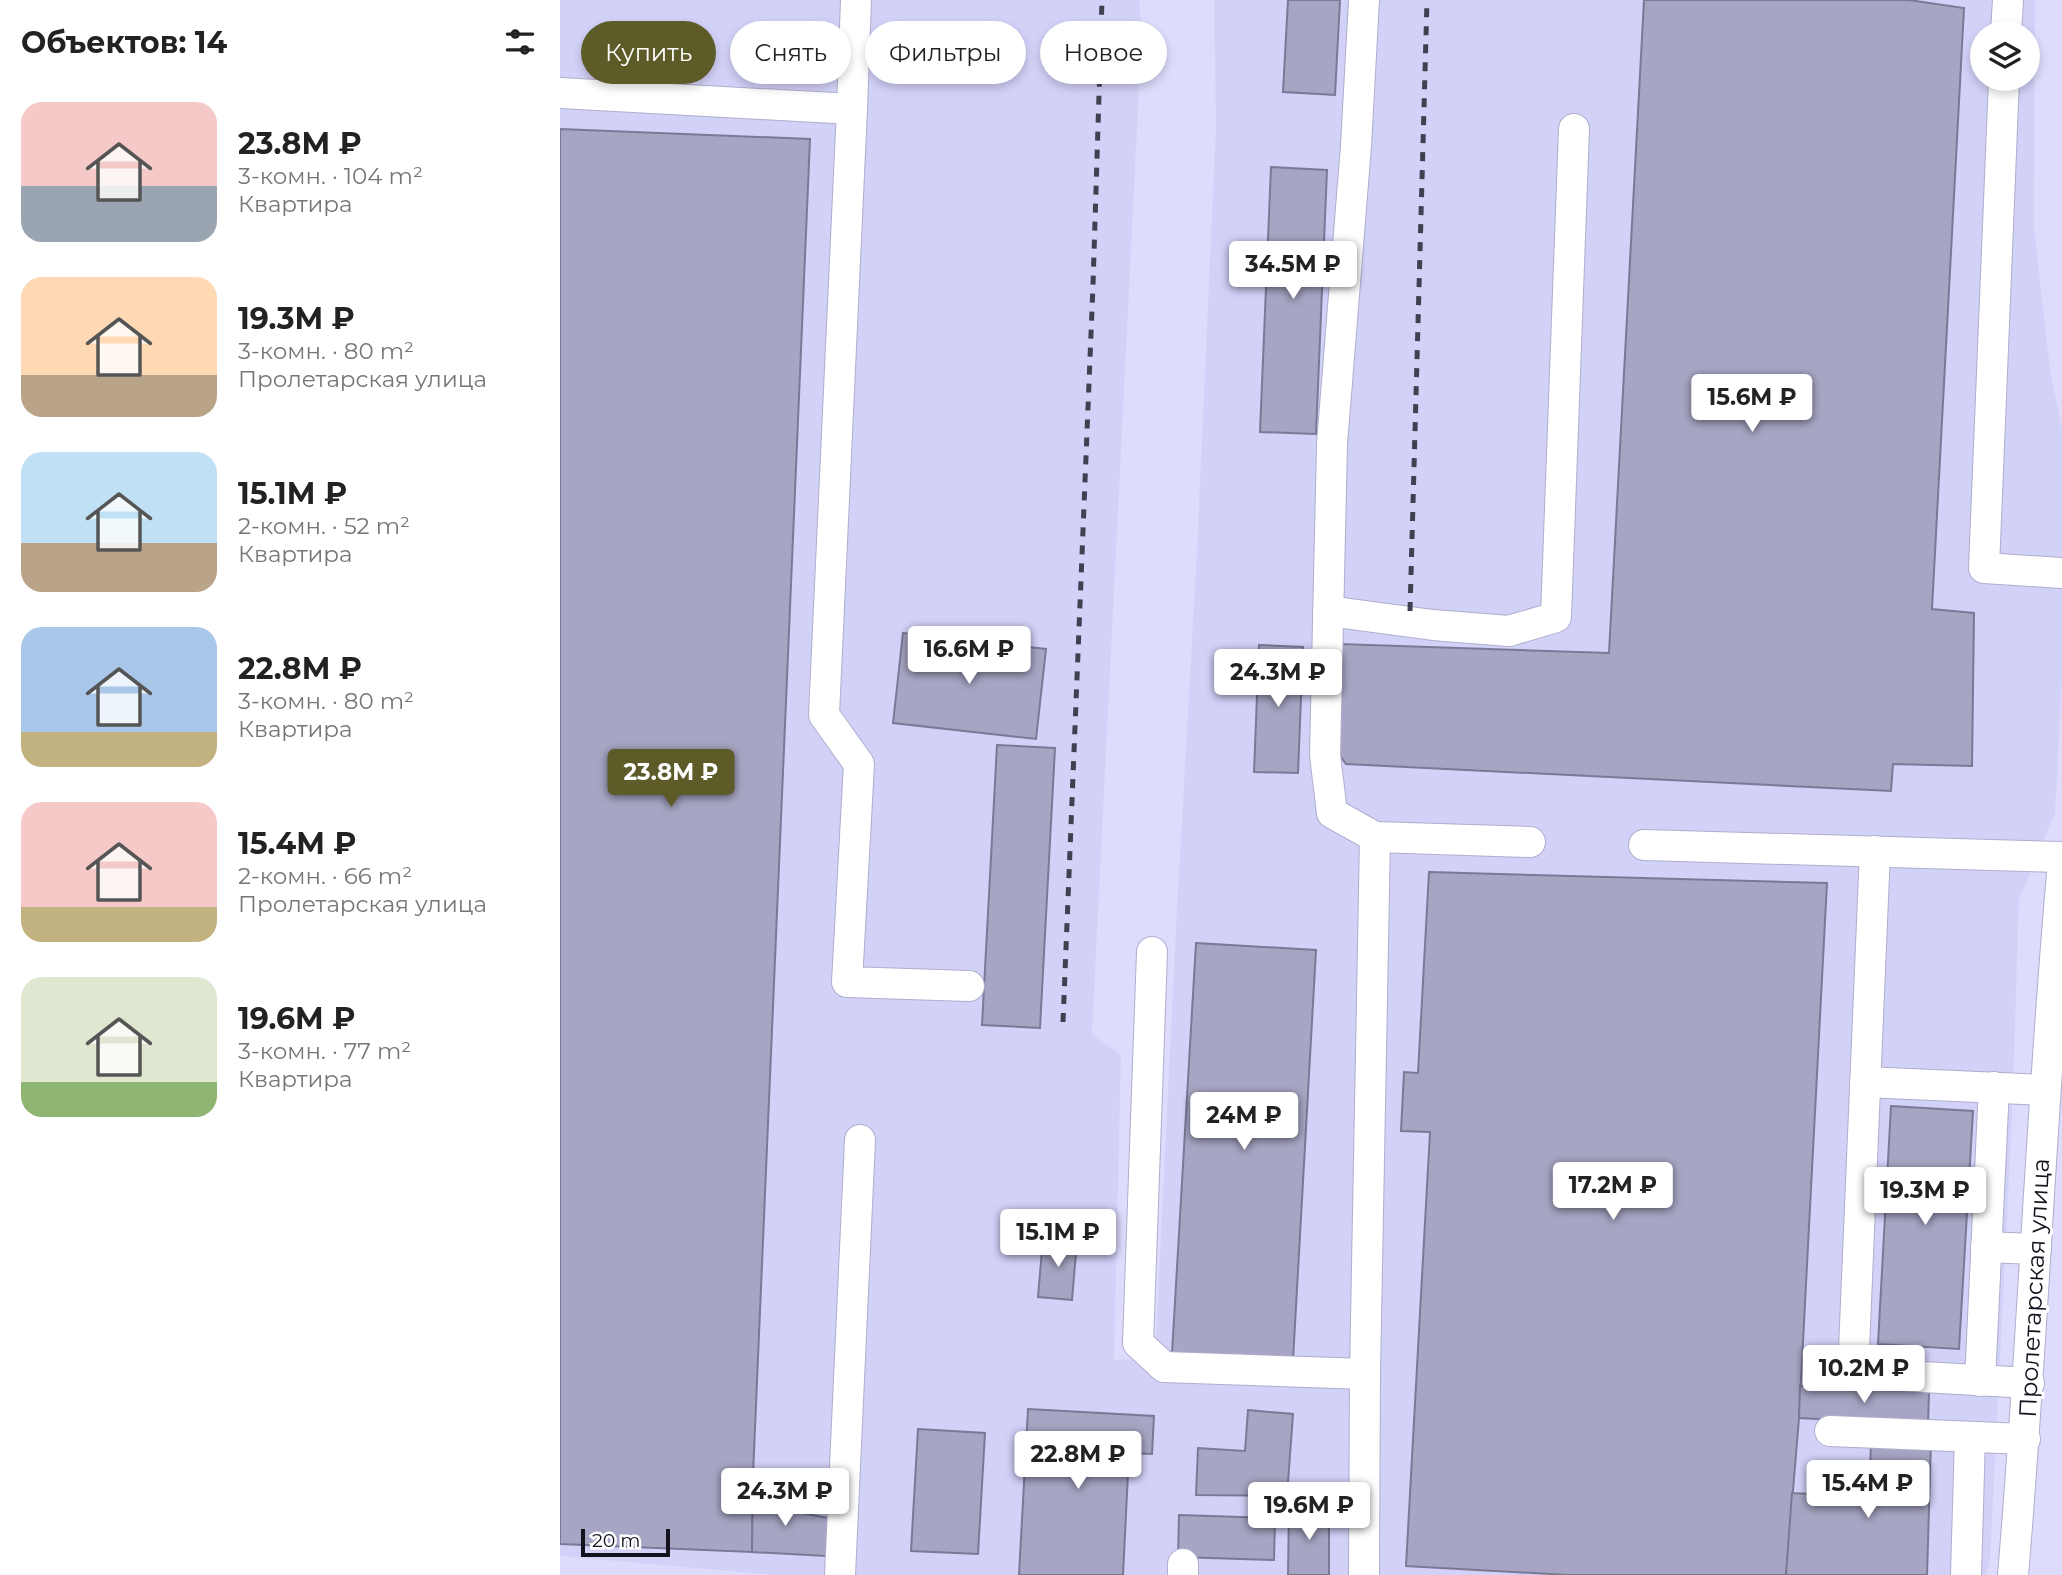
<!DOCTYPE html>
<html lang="ru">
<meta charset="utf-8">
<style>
body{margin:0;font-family:Montserrat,sans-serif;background:#f2f2f2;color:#222;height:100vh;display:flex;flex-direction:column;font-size:26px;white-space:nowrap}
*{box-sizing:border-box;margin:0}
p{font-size:23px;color:#767676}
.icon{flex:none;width:38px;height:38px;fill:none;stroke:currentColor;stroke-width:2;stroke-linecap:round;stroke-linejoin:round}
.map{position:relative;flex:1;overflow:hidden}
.side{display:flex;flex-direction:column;background:#fff;width:560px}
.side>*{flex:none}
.banner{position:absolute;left:21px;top:21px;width:665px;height:63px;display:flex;gap:14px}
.fabs{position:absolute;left:1410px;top:21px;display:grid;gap:14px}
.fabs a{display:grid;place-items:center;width:70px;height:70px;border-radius:50%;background:#fff;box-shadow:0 4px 10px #0003;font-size:35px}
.scale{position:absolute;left:21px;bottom:18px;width:89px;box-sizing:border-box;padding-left:7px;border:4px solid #13121d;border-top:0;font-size:19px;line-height:24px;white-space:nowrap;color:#13121d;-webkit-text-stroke:5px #fff;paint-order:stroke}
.price{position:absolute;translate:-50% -60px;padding:0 16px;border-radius:7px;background:#fff;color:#222;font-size:23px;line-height:46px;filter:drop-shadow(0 2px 4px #0008)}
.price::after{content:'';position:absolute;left:50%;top:42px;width:21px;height:16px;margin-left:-10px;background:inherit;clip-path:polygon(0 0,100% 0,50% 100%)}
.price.selected{background:#5d5b28;color:#fff}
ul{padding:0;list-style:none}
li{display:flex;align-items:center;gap:21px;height:175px;padding:0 21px}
li span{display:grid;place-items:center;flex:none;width:196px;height:140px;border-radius:21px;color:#555}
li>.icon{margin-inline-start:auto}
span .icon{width:84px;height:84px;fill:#fffc;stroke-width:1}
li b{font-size:30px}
h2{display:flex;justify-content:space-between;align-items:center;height:84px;padding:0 21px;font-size:30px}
.pill{padding:0 24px;border-radius:32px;background:#fff;box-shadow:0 4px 10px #0003;font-size:24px;line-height:63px}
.pill.selected{background:#5d5b28;color:#fff}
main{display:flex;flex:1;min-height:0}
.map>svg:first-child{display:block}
</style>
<main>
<section class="side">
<h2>Объектов: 14<svg class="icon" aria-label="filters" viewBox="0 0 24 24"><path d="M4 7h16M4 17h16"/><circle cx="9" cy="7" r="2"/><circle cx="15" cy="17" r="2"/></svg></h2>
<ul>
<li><span style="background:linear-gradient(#f6c9c9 60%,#9aa5b1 0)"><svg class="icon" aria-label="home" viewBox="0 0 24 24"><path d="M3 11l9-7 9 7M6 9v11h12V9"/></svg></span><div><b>23.8M ₽</b><p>3-комн. · 104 m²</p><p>Квартира</p></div></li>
<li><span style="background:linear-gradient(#ffd9b3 70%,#b9a48a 0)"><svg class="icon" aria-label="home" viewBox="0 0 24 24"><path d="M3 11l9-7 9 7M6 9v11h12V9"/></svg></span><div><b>19.3M ₽</b><p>3-комн. · 80 m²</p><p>Пролетарская улица</p></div></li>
<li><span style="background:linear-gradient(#bfe0f5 65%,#b9a48a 0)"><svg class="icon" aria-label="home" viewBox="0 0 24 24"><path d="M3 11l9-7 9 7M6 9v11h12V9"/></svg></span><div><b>15.1M ₽</b><p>2-комн. · 52 m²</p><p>Квартира</p></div></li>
<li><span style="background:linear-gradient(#a9c7e8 75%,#c2b280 0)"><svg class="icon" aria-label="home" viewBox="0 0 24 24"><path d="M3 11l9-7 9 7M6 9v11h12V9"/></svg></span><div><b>22.8M ₽</b><p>3-комн. · 80 m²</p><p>Квартира</p></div></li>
<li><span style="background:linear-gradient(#f6c9c9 75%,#c2b280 0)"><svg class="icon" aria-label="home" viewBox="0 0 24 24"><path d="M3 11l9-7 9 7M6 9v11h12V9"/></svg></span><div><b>15.4M ₽</b><p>2-комн. · 66 m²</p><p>Пролетарская улица</p></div></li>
<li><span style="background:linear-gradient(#dfe7d0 75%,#8fb573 0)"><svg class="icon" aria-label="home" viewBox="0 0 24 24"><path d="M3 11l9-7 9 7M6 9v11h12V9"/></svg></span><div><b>19.6M ₽</b><p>3-комн. · 77 m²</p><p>Квартира</p></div></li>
</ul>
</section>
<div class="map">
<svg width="1502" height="1575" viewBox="0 0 1502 1575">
<rect width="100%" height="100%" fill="#dddcfc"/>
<path fill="#d2d1f8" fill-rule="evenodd" d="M0,0H579L582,27L532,1034L561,1055L554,1360L595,1358L616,928L637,551L656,126L654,0H1475L1474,228L1490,370L1502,429V677L1495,813L1459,899L1452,1116L1430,1560L1426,1575H214L0,1556ZM1423,33H1468V79H1423Z"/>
<g fill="#a6a5c3" stroke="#7a7996" stroke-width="2">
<polygon points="728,0 780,0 775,95 723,92"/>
<polygon points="1084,0 1349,0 1404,8 1372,609 1414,613 1412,766 1333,764 1331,791 786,764 775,749 780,644 1049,653"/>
<polygon points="0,129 250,139 193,1475 192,1552 0,1544"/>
<polygon points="711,167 767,170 756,434 700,432"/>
<polygon points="343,633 486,649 476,739 333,723"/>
<polygon points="699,645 743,647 738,773 694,772"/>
<polygon points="437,745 495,748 480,1028 422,1025"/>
<polygon points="869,872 1267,883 1239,1418 1226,1575 1008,1575 846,1566 870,1132 841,1131 844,1072 858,1073"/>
<polygon points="636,943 756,950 733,1360 612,1353"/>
<polygon points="1331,1106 1413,1111 1399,1349 1318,1344"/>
<polygon points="483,1238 517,1241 512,1300 478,1297"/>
<polygon points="1240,1386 1369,1392 1368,1425 1239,1418"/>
<polygon points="468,1409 594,1416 592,1454 569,1453 563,1575 459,1575"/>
<polygon points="688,1410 733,1414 727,1496 636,1495 638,1448 685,1451"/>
<polygon points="358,1429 425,1433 418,1554 351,1551"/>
<polygon points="1311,1442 1371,1442 1367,1575 1226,1575 1232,1493 1309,1497"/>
<polygon points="193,1475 223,1509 268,1518 266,1556 192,1552"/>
<polygon points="729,1508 769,1508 769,1575 728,1575"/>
<polygon points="619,1515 715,1518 714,1560 618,1557"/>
</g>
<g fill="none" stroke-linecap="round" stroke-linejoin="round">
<g stroke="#afaecd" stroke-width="32">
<g id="minor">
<polyline points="804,0 796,146 772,444 765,755 772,813 815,837 970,842"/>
<polyline points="1446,33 1448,0"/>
<polyline points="1444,79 1424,568 1502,573"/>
<polyline points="0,93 292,109 264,715 299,764 287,982 409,986"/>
<polyline points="292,109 296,0"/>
<polyline points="768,611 873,625 949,631 996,617 1014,129"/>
<polyline points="1084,845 1502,857"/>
<polyline points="1315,851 1293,1373 1469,1383"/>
<polyline points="592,952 578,1343 604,1367 805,1374"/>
<polyline points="1305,1082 1485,1090"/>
<polyline points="1426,1247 1476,1249"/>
<polyline points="1420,1381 1434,1087"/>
<polyline points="1270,1431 1465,1439"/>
<polyline points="280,1575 300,1140"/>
<polyline points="623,1575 623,1564"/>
<polyline points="804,1575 805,1374 815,837"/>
<polyline points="1406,1575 1410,1437"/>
<path d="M1453,1575C1473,1342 1481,1108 1502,874"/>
</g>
</g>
<use href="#minor" stroke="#fff" stroke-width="30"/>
<g stroke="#414050" stroke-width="5" stroke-dasharray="9 9" stroke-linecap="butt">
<polyline points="850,611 867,0"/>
<polyline points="503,1022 533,285 542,0"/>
</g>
</g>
<g text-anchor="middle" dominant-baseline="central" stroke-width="6" stroke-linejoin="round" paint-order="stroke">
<g font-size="24" fill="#13121d" stroke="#fff">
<text transform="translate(1474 1288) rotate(-87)">Пролетарская улица</text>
</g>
</g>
</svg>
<div class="fabs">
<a><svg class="icon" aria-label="layers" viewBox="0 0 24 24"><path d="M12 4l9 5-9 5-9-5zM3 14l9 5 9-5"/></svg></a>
</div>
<div class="scale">20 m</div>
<b class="price" style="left:733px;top:301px">34.5M ₽</b>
<b class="price" style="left:1192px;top:434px">15.6M ₽</b>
<b class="price" style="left:409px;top:686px">16.6M ₽</b>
<b class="price" style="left:718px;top:709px">24.3M ₽</b>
<b class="price selected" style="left:111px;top:809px">23.8M ₽</b>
<b class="price" style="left:684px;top:1152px">24M ₽</b>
<b class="price" style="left:1053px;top:1222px">17.2M ₽</b>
<b class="price" style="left:1365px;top:1227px">19.3M ₽</b>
<b class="price" style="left:498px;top:1269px">15.1M ₽</b>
<b class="price" style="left:1304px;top:1405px">10.2M ₽</b>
<b class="price" style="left:518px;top:1491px">22.8M ₽</b>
<b class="price" style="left:1308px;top:1520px">15.4M ₽</b>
<b class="price" style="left:225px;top:1528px">24.3M ₽</b>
<b class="price" style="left:749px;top:1542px">19.6M ₽</b>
<div class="banner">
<a class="pill selected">Купить</a>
<a class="pill">Снять</a>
<a class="pill">Фильтры</a>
<a class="pill">Новое</a>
</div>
</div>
</main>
